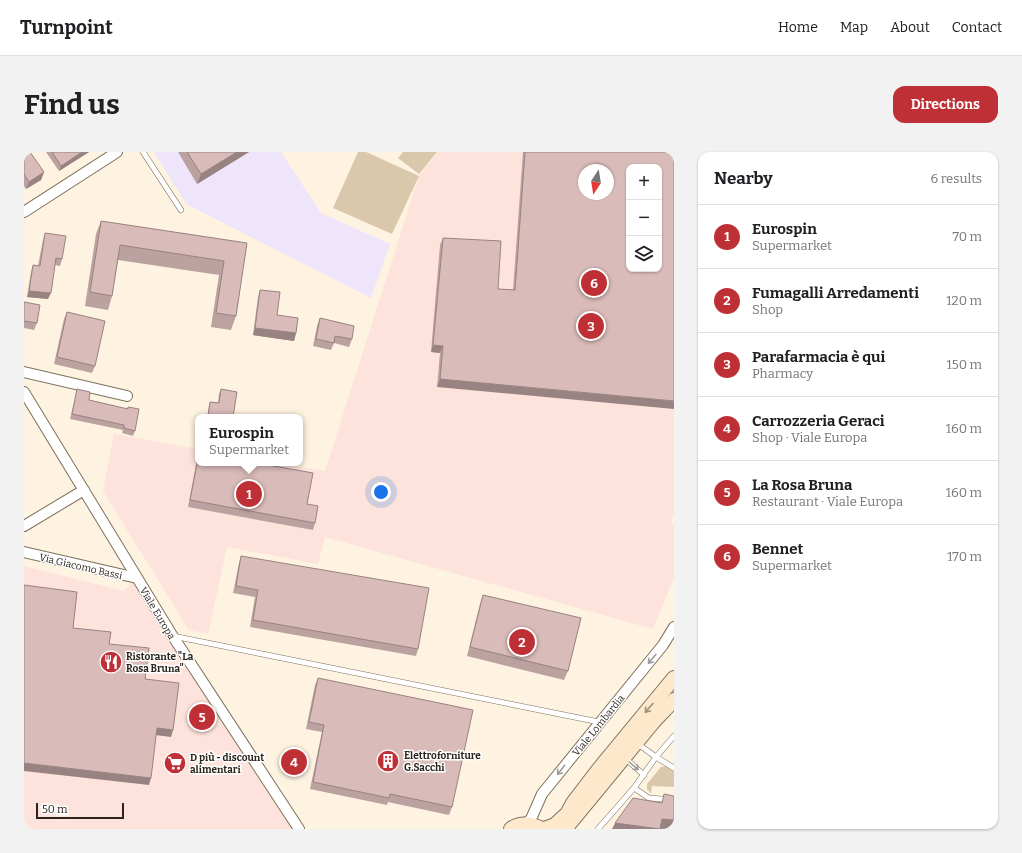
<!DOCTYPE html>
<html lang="en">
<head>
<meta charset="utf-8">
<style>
	:root { --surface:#fff; --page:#f2f2f2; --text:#202124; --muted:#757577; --line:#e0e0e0; --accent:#bf3036 }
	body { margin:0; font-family:Bitter,serif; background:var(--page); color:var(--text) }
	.controls { position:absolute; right:12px; top:12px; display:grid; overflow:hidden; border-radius:8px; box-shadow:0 1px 3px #0004 }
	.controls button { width:36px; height:36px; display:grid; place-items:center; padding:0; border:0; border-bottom:1px solid var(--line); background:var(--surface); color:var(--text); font:20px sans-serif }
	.compass { position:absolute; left:554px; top:12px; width:36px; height:36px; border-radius:50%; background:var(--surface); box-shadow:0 1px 3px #0004; rotate:192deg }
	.scale { position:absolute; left:12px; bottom:10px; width:88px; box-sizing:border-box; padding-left:4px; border:2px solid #2a241c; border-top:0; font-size:11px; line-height:14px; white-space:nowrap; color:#2a241c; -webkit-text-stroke:3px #fff; paint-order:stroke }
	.you { position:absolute; left:357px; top:340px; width:14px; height:14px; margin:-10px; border:3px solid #fff; border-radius:50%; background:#1a73e8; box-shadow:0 0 0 6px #1a73e833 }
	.badge { display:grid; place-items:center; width:26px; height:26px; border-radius:50%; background:var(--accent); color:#fff; font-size:13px; font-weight:700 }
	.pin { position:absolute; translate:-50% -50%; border:2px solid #fff; box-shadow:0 1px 4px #0006 }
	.popup { position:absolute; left:171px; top:262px; width:108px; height:52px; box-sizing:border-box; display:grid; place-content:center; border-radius:8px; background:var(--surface); filter:drop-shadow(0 1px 3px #0005); font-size:13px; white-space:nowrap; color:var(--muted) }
	.popup b { font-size:15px; color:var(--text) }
	.popup::after { content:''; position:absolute; left:50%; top:100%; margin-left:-8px; border:8px solid transparent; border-top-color:var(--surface) }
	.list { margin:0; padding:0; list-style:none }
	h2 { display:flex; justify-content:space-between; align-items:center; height:52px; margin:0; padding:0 16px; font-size:17px }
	h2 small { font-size:13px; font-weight:400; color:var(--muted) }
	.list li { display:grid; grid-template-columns:26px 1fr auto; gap:12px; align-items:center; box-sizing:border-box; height:64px; padding:0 16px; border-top:1px solid var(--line) }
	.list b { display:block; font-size:15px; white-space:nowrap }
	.list p { margin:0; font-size:13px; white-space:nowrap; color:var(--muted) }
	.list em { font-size:13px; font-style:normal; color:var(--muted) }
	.icon { flex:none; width:22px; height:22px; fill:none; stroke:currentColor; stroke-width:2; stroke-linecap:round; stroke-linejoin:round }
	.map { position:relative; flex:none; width:650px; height:677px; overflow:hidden; border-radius:12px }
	header { display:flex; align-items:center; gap:24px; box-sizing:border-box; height:56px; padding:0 20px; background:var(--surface); border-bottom:1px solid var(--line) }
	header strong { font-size:19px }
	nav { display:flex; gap:22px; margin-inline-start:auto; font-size:14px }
	.intro { display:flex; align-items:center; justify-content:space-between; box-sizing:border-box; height:96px; padding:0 24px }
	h1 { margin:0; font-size:28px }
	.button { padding:10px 18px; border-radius:12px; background:var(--accent); color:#fff; font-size:14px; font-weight:700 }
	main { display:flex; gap:24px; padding:0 24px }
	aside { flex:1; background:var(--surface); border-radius:12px; box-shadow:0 1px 3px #0004 }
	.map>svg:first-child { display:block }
	.commercial { fill:#fde3db; fill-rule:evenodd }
	.education { fill:#eee5fa }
	.green { fill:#dac8ac }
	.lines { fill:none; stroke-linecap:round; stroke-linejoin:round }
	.service-casing { stroke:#7e715d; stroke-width:6 }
	.minor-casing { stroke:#7e715d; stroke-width:12 }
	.secondary-casing { stroke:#7e715d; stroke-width:16 }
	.service { stroke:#fff; stroke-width:5 }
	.minor { stroke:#fff; stroke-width:10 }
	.secondary { stroke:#fde8cc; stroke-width:14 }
	.wall { fill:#bba19f }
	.shaded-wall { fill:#988382 }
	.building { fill:#d9bbb9; stroke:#988382; fill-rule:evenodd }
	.oneway { stroke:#9f9c99 }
	.oneway2 { stroke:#9e907d }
	.labels { text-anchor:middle; stroke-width:3; stroke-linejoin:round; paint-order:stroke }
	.street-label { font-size:10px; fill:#2a241c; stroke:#fff }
	.poi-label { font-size:10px; font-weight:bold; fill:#2a241c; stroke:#fff; text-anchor:start }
</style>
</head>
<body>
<header>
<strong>Turnpoint</strong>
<nav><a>Home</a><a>Map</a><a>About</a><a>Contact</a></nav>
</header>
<div class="intro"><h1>Find us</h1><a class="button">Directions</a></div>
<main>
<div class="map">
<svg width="650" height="677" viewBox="0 0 650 677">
	<rect width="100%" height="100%" fill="#fef2e0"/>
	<g class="commercial">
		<path d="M 414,0 L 650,0 L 650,360 L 647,372 L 650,373 L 650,422 L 649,428 L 629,477 L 301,385 L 294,412 L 203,395 L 184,482 L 165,478 L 79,339 L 90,282 L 174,297 L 174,311 L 253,311 L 301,319 L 395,24 ZM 605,15 L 635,15 L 635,117 L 605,117 ZM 560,18 L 584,18 L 584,42 L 560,42 Z"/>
		<polygon points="0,414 99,439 112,428 273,677 0,677"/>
	</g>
	<polygon class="education" points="130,0 257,0 297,61 366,92 347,146 162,52"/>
	<g class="green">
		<polygon points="334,0 342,0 395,24 368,82 309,56"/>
		<polygon points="379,0 413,0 395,22 374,6"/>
		<polygon points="642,614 650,620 650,635 628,634 627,642 623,637 623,632 637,615"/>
	</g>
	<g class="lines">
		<g class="service-casing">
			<g id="service">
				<polyline points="119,0 157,58"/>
				<polyline points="149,484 575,570"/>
				<polyline points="650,584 632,605 650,616"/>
				<polyline points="601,606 620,623"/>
				<polyline points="610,636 625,646 650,648"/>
				<polyline points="574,677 610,636 632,605 614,592"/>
			</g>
		</g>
		<g class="minor-casing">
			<g id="minor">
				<polyline points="0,60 93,0"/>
				<polyline points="0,220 103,244"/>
				<polyline points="0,240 148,483 275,677"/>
				<polyline points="0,374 60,338"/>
				<polyline points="0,400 113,426"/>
				<polyline points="501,672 507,667 518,642 639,493 650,475"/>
			</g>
		</g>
		<g class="secondary-casing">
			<g id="secondary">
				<path d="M 487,677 C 496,670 508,672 518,677"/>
				<polyline points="520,677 531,673 543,662 549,651 575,617 650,526"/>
				<polyline points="541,677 630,569 650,548"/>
			</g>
		</g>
		<use href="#service" class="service"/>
		<use href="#minor" class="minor"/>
		<use href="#secondary" class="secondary"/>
	</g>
	<g class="wall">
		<polygon points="0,0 20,20 17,28 2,37 0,34"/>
		<polygon points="22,0 65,0 35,19"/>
		<polygon points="154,0 225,0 173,32"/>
		<polygon points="499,0 650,0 413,235 416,201 407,200 416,93 419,86 474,137 489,138"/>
		<polygon points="77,69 223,91 212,164 207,178 187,175 195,123 94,108 88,144 84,158 61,154 72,82"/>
		<polygon points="21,81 38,107 36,114 31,113 24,147 3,145 7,120 9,113 14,114 19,88"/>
		<polygon points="236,138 253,163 272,181 270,189 229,183 234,145"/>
		<polygon points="0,150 13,171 10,178 0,176"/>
		<polygon points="43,160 71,214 68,221 30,212 40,167"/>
		<polygon points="296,166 328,187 325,195 310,191 307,198 289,194 293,174"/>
		<polygon points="53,237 65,248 103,257 104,255 111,279 109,284 98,281 99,278 46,267 52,242"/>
		<polygon points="197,237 209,265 183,265 185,254 186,250 194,251 195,242"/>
		<polygon points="174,304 174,311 283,352 291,371 289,378 164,355 173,307"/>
		<polygon points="217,404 394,497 392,504 226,475 231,445 209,441 215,411"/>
		<polygon points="459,443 544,519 540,528 443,504 456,452"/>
		<polygon points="294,526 428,655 425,663 364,650 363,653 286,637 298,580 282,577 291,533"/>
	</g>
	<g class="shaded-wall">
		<polygon points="58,0 65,0 35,19 37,14"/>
		<polygon points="213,0 225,0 173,32 177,22"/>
		<polygon points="20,20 17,28 2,37 5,30"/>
		<polygon points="5,139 27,141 24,147 3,145"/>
		<polygon points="231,176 272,181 270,189 229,183"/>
		<polygon points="409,193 419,194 416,201 407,200"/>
		<polygon points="416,227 650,249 650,257 413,235"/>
		<polygon points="133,576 149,578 147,585 131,583"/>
		<polygon points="0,611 127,626 125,633 0,619"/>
		<polygon points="638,667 650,668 650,677 588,677 591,671"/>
	</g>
	<g class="building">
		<polygon points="0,0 6,0 20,20 5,30 0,22"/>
		<polygon points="28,0 58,0 37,14"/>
		<polygon points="163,0 213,0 177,22"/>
		<path d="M 501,0 L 650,0 L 650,249 L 416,227 L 419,194 L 409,193 L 419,86 L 477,89 L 474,137 L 491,138 ZM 605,15 L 635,15 L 635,117 L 605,117 ZM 560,18 L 584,18 L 584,42 L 560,42 Z"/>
		<polygon points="77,69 223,91 212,164 192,161 200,109 96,93 88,144 66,140"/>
		<polygon points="21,81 42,84 38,107 32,106 27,141 5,139 9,113 16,114"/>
		<polygon points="236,138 256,140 253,163 274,166 272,181 231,176"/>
		<polygon points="0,150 16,153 13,171 0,169"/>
		<polygon points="43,160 81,169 71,214 33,205"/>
		<polygon points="296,166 330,174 328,187 311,184 310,191 292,187"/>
		<polygon points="53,237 66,240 65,248 104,257 104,255 115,257 111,279 100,276 100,273 48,262"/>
		<polygon points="197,237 213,240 209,265 190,265 184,264 186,250 195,251"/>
		<polygon points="174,307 174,311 233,311 289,321 283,352 294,354 291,371 166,348"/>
		<polygon points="217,404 405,436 394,497 229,468 234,438 212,434"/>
		<polygon points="0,433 53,440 49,476 87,480 85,492 125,496 121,527 155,531 149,578 133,576 127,626 0,611"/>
		<polygon points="459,443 557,466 544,519 446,495"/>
		<polygon points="294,526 449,558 428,655 366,642 365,646 289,630 300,573 285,570"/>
		<polygon points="640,642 650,644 650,668 638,667 636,677 591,671 609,646 638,651"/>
	</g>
	<defs><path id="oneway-shaft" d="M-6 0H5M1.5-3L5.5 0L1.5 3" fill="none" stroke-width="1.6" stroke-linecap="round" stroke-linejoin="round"/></defs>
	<g class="oneway">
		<use href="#oneway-shaft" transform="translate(628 507) rotate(130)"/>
		<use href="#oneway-shaft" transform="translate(610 614) rotate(41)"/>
		<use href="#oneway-shaft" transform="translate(537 618) rotate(128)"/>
	</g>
	<use class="oneway2" href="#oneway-shaft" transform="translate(625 556) rotate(130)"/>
	<defs>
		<g id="restaurant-disc" transform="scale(1.15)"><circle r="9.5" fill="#bf3036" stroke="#fff"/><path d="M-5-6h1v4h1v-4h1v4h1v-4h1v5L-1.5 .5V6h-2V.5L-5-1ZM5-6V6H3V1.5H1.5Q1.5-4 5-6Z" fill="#fff"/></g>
		<g id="building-disc" transform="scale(1.15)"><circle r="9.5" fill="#bf3036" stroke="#fff"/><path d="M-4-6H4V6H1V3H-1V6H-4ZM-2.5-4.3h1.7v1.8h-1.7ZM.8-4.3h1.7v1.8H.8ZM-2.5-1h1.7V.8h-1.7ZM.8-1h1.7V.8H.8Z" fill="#fff"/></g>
		<g id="supermarket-disc" transform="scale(1.15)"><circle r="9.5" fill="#bf3036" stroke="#fff"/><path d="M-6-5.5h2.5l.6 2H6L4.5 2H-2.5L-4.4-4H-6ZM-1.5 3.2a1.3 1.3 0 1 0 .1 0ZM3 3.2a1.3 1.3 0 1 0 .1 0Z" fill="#fff"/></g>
	</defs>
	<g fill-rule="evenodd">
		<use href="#restaurant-disc" x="87" y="510"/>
		<use href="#building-disc" x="364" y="609"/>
		<use href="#supermarket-disc" x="151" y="611"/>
	</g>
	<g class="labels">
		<g class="street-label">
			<text transform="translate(57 414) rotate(13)" y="4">Via Giacomo Bassi</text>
			<text transform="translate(134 461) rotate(59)" y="4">Viale Europa</text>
			<text transform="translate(574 573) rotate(-51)" y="4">Viale Lombardia</text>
		</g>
		<g class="poi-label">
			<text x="102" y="508">Ristorante "La<tspan x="102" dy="12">Rosa Bruna"</tspan></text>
			<text x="380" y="607">Elettroforniture<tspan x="380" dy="12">G.Sacchi</tspan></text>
			<text x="166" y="609">D più - discount<tspan x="166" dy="12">alimentari</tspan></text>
		</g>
	</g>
</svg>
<div class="controls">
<button>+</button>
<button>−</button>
<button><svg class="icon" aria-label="layers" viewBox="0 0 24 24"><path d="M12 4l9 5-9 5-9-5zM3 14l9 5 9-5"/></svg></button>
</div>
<svg class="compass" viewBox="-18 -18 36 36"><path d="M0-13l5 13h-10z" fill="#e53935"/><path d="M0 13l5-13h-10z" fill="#757577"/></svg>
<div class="scale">50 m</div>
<div class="you"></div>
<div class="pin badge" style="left:225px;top:342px">1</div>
<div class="popup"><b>Eurospin</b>Supermarket</div>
<div class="pin badge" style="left:498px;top:490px">2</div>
<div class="pin badge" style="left:567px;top:174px">3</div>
<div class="pin badge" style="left:270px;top:610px">4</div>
<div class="pin badge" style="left:178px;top:565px">5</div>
<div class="pin badge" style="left:570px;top:131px">6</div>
</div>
<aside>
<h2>Nearby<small>6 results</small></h2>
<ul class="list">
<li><span class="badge">1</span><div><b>Eurospin</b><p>Supermarket</p></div><em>70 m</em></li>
<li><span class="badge">2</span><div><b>Fumagalli Arredamenti</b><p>Shop</p></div><em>120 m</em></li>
<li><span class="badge">3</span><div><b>Parafarmacia è qui</b><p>Pharmacy</p></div><em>150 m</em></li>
<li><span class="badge">4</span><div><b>Carrozzeria Geraci</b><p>Shop · Viale Europa</p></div><em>160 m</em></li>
<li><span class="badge">5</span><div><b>La Rosa Bruna</b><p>Restaurant · Viale Europa</p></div><em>160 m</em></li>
<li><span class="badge">6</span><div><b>Bennet</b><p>Supermarket</p></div><em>170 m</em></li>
</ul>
</aside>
</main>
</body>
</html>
